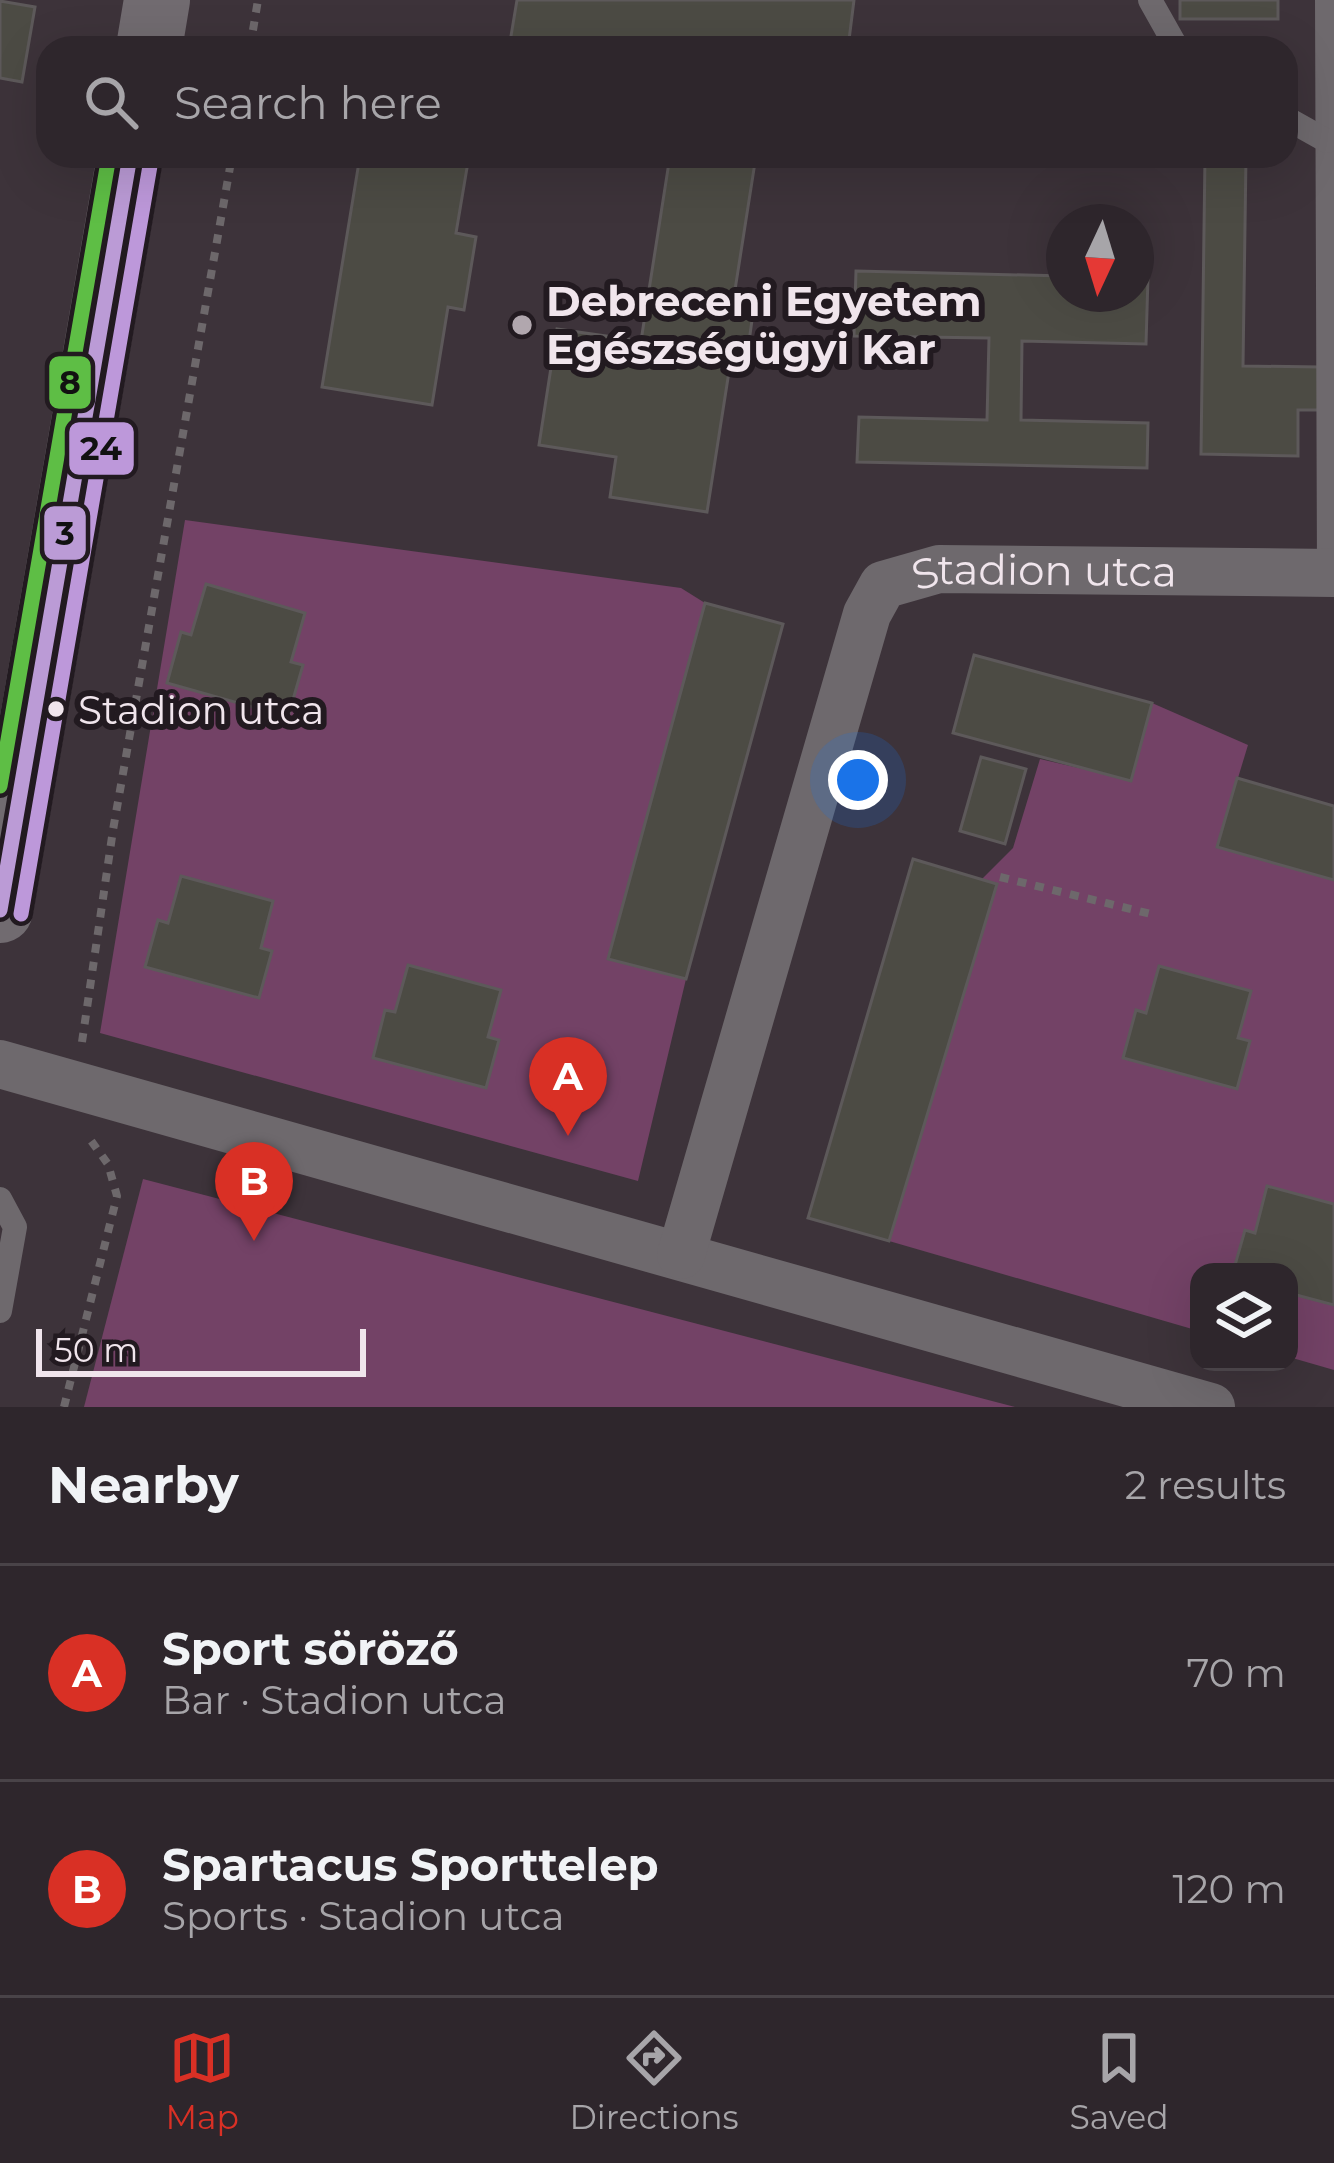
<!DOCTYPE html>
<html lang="en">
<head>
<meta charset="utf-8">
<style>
	:root { --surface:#2e262c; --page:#362e34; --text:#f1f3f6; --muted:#a7a5a9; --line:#494348; --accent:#d93025 }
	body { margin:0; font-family:Montserrat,sans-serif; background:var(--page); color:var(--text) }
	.controls { position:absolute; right:36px; bottom:36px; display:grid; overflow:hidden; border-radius:24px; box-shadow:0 12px 48px #0002 }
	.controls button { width:108px; height:108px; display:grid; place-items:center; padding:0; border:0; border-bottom:3px solid var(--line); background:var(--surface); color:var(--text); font:60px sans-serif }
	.compass { position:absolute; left:1046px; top:204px; width:108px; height:108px; border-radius:50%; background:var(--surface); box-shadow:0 12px 48px #0002; rotate:184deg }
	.scale { position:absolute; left:36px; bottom:30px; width:330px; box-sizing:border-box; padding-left:12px; border:6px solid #f0e5ec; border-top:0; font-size:33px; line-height:42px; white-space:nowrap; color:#f0e5ec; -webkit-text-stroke:9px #221a20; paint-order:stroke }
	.you { position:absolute; left:858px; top:780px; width:42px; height:42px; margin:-30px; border:9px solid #fff; border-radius:50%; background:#1a73e8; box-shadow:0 0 0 18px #1a73e833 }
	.badge { display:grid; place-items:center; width:78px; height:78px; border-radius:50%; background:var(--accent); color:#fff; font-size:39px; font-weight:700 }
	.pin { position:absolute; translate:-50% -99px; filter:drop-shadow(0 3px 6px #0008) }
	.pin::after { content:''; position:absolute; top:63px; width:42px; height:36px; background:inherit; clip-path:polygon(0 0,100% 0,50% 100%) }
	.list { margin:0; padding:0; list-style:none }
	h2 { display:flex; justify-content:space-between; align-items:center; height:156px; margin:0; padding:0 48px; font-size:51px }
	h2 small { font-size:39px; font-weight:400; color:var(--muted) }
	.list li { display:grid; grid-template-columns:78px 1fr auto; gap:36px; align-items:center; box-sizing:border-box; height:216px; padding:0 48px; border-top:3px solid var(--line) }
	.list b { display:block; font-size:45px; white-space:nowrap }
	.list p { margin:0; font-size:39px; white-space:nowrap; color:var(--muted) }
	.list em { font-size:39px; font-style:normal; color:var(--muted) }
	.icon { flex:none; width:66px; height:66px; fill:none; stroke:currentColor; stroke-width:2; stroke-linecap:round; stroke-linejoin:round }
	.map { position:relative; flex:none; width:1334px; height:1407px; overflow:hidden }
	.search { position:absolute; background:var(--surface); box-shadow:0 12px 48px #0002; left:36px; right:36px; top:36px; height:132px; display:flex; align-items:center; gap:30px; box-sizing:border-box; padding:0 42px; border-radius:36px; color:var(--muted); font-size:45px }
	.sheet { height:588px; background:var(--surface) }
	nav { display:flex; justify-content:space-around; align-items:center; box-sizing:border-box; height:168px; border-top:3px solid var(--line); background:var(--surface); font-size:33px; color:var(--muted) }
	nav a { display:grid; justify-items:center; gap:6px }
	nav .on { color:var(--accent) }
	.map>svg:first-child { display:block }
	.green { fill:#734266 }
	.building { fill:#4c4b44; stroke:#5d595a; stroke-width:3 }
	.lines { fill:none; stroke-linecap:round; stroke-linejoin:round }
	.path { stroke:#6d686b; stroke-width:8; stroke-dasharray:9 9; stroke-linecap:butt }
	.service { stroke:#6e696d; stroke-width:24 }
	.minor { stroke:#6e696d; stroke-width:48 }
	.secondary { stroke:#716b70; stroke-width:66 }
	.bus-1-casing { stroke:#221a20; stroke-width:24 }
	.bus-2-casing { stroke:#221a20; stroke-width:24 }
	.bus-3-casing { stroke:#221a20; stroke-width:24 }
	.bus-1 { stroke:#bb9bd6; stroke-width:15 }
	.bus-2 { stroke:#bd98da; stroke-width:15 }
	.bus-3 { stroke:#5ebe45; stroke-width:15 }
	.poi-dot { fill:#b1a7ae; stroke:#221a20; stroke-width:4.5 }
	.bus-dot { fill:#f0e5ec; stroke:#221a20; stroke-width:4.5 }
	.labels { text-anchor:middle; stroke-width:12; stroke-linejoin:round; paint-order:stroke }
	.bus-label { font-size:39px; fill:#f0e5ec; stroke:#221a20; text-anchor:start }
	.poi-label { font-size:42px; font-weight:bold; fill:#f0e5ec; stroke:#221a20; text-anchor:start }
	.street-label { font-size:42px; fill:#f0e5ec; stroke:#221a20 }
	.line-badge { stroke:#221a20; stroke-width:4.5 }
	.pale-badge-label { font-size:33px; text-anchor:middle; font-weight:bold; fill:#111 }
</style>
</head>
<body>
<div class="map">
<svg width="1334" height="1407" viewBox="0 0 1334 1407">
	<rect width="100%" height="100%" fill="#3d333a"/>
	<g class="green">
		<polygon points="185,520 681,588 705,603 608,958 686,979 638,1181 100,1033"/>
		<polygon points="1152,703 1248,745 1217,847 1334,880 1334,1370 1289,1357 1289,1272 1199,1272 1199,1331 889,1241 997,885 981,880 1013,848 1040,759 1131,780"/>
		<polygon points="143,1179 1015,1407 84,1407"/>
	</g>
	<g class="building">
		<polygon points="517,0 854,0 848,48 509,48"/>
		<rect x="1180" y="0" width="98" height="19"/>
		<polygon points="0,1 35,7 22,82 0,78"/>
		<polygon points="360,156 469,156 456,233 476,237 464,310 448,307 432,405 322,387"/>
		<polygon points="670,156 756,156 732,309 753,313 748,349 733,346 707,512 610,497 616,457 539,445 557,329 641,341"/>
		<polygon points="1205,156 1246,156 1243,366 1320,367 1319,410 1298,410 1298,456 1201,454"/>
		<polygon points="856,271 1064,276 1064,294 1136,294 1136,277 1148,277 1146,344 1022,341 1021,420 1148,423 1147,468 857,462 859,417 987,420 989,338 854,336"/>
		<polygon points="206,584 305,613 291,662 303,665 288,717 167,683 181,632 191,635"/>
		<polygon points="705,603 783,624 686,979 608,959"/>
		<polygon points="974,655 1152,703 1131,781 953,733"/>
		<polygon points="981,757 1026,769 1005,844 960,831"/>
		<polygon points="1237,778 1334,806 1334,880 1217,847"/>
		<polygon points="913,859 997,884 889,1241 808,1218"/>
		<polygon points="181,876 273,901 261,948 272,951 259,998 145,967 158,920 168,923"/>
		<polygon points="408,965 501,990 488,1037 499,1040 486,1088 373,1058 385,1010 395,1012"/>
		<polygon points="1159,966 1251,991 1238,1038 1250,1041 1237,1089 1123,1058 1136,1010 1146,1013"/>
		<polygon points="1267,1186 1334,1204 1334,1305 1289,1293 1289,1272 1233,1272 1245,1230 1255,1233"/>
	</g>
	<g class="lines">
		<g class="path">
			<polyline points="250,48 258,0"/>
			<polyline points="1000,877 1155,915"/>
			<polyline points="82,1042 113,830 232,156"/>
			<polyline points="64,1407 117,1196 108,1164 89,1138"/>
		</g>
		<g class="service">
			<polyline points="1150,0 1177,48"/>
			<polyline points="1327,0 1329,573"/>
			<polyline points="1286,118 1327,141"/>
			<polyline points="0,1199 15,1227 0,1311"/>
		</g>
		<g class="minor">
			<polyline points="0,1064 1211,1407"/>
			<path id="s1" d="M 681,1255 L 867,614 L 883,585 L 939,569 L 1334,573"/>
		</g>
		<g class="secondary">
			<polyline points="149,48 157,0"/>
			<polyline points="0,910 130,156"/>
		</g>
		<g class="bus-1-casing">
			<polyline id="bus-1" points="0,910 130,156"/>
		</g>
		<g class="bus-2-casing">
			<polyline id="bus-2" points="21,914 151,160"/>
		</g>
		<g class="bus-3-casing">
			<polyline id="bus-3" points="0,786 109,156"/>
		</g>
		<use href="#bus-1" class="bus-1"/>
		<use href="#bus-2" class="bus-2"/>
		<use href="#bus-3" class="bus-3"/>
	</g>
	<circle class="poi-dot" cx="522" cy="325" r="12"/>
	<circle class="bus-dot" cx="56" cy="709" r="10"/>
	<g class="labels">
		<g class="bus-label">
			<text x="78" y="724">Stadion utca</text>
		</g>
		<g class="poi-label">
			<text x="546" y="316">Debreceni Egyetem<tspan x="546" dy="48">Egészségügyi Kar</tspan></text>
		</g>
		<g class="street-label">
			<text dy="15" stroke="none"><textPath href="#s1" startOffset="864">Stadion utca</textPath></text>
		</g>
	</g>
	<g class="line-badge">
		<rect x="47" y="354" width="46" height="57" rx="12" fill="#5ebe45"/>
		<rect x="67" y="420" width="69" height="57" rx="12" fill="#bd98da"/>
		<rect x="42" y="504" width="46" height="58" rx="12" fill="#bb9bd6"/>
	</g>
	<g class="pale-badge-label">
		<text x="70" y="394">8</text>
		<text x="101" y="460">24</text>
		<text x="65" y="545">3</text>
	</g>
</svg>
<div class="controls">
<button><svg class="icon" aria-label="layers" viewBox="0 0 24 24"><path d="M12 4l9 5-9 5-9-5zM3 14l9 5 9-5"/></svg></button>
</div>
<svg class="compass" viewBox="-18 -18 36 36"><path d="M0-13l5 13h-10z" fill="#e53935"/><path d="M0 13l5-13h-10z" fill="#a7a5a9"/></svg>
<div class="scale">50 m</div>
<div class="you"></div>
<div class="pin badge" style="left:568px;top:1136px">A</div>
<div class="pin badge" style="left:254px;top:1241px">B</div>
<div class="search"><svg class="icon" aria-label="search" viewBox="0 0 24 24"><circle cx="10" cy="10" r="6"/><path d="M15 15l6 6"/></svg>Search here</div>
</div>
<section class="sheet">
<h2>Nearby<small>2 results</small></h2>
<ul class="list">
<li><span class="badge">A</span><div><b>Sport söröző</b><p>Bar · Stadion utca</p></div><em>70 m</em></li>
<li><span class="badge">B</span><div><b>Spartacus Sporttelep</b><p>Sports · Stadion utca</p></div><em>120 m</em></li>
</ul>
</section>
<nav>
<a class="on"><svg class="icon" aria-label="map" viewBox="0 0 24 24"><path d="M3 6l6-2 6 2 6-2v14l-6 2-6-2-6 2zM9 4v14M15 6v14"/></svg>Map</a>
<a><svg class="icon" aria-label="directions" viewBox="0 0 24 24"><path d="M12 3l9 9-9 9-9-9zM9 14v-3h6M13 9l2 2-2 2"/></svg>Directions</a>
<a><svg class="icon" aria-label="saved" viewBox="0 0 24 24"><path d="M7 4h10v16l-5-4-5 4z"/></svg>Saved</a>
</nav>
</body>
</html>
